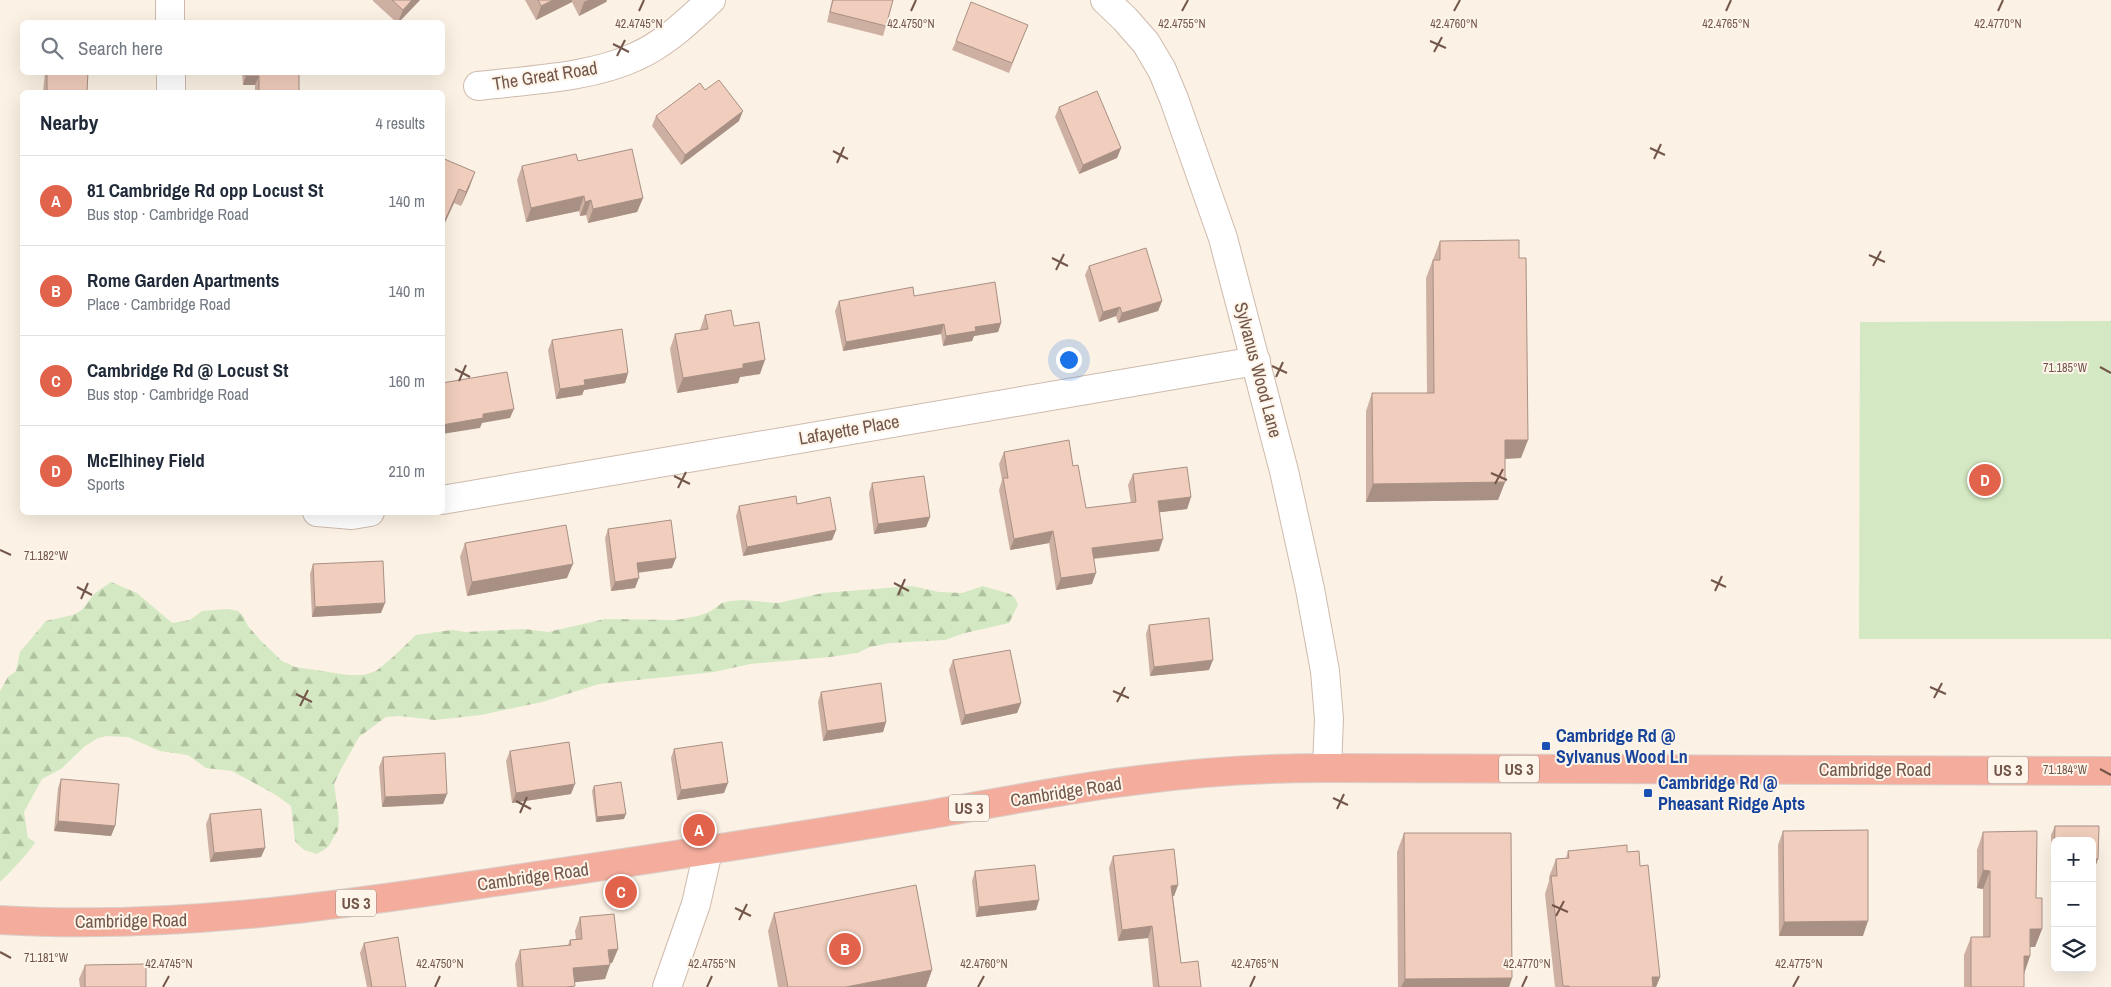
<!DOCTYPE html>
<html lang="en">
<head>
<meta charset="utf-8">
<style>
	:root { --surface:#fff; --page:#f6f6f7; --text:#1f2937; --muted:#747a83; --line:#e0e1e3; --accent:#e2634c }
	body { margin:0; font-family:"Archivo Narrow",sans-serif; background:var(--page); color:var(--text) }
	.controls { position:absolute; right:15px; bottom:15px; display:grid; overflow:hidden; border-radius:8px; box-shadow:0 5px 20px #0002 }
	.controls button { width:45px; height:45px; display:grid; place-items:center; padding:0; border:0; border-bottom:1px solid var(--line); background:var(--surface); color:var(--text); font:25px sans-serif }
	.you { position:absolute; left:1068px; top:359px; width:18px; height:18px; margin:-12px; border:4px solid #fff; border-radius:50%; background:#1a73e8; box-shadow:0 0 0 8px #1a73e833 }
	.badge { display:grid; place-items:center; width:32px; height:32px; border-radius:50%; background:var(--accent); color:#fff; font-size:16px; font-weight:700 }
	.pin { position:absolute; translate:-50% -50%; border:2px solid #fff; box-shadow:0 1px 5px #0006 }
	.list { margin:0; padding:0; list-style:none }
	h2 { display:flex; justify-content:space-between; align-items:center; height:65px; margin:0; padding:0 20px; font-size:21px }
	h2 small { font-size:16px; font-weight:400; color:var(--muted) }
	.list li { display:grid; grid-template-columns:32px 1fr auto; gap:15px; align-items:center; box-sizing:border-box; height:90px; padding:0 20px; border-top:1px solid var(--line) }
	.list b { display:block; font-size:19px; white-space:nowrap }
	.list p { margin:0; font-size:16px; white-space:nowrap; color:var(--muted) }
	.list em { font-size:16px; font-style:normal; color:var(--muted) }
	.icon { flex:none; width:28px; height:28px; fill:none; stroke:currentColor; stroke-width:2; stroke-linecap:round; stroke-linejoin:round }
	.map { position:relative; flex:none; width:2111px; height:987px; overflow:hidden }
	.search { position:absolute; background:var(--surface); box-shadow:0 5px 20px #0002; left:20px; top:20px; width:425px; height:55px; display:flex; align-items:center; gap:12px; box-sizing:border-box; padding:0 18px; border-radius:8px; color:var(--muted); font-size:19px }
	.panel { position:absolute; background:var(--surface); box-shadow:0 5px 20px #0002; left:20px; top:90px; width:425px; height:425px; border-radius:8px }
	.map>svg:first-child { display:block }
	.forest { fill:url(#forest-firs) }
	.pitch { fill:#d4e9c3 }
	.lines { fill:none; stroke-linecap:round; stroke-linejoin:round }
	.street-casing { stroke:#cfbaad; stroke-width:30 }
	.highway-casing { stroke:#d8d0cc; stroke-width:30 }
	.street { stroke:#fff; stroke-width:28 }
	.highway { stroke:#f4ad9c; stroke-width:28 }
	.wall { fill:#ceb0a2 }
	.shaded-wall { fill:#a89084 }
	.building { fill:#f0cdbc; stroke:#a89084 }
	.ticks { fill:none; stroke:#73564a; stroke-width:2 }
	.transit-dot { fill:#1a4fb4; stroke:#fef5ea; stroke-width:2 }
	.labels { text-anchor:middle; stroke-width:4; stroke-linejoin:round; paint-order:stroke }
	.shield { fill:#fef5ea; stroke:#9d867a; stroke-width:1 }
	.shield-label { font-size:16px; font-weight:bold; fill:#73564a }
	.street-label { font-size:18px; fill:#73564a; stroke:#fef5ea }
	.transit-label { font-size:18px; font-weight:bold; fill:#164399; stroke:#fef5ea; text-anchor:start }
	.ticks-label { font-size:12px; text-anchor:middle; fill:#73564a; stroke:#fef5ea; stroke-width:4; stroke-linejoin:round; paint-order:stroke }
</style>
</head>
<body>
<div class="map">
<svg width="2111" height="987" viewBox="0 0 2111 987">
	<defs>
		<pattern id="forest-firs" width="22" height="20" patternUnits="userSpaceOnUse" patternTransform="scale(1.25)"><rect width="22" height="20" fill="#d4e9c3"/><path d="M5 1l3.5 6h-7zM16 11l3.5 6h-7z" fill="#b0c0a0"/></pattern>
	</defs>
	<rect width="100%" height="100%" fill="#fbf1e4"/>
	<path class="forest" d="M 111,582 L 137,593 L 172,623 L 190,620 L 202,611 L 228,609 L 238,611 L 243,616 L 248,626 L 261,641 L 282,661 L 295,667 L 348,675 L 364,675 L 376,671 L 393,657 L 416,635 L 452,630 L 465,632 L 524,629 L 548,632 L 605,619 L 676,620 L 698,616 L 711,611 L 722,603 L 730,601 L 743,600 L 778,603 L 823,593 L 912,586 L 939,592 L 962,593 L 983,586 L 1010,594 L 1015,598 L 1018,605 L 1009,623 L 965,633 L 945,640 L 890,643 L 870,647 L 857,653 L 830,657 L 750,664 L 714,672 L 599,684 L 542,702 L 481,715 L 435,720 L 400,716 L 386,717 L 359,737 L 340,771 L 334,784 L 339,818 L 338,830 L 328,847 L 317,854 L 304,850 L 295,841 L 291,806 L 276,795 L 232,771 L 206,768 L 188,755 L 160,751 L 128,737 L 107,736 L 98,738 L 85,746 L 61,769 L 42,779 L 24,812 L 28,838 L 35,842 C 32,849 7,876 0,882 L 0,691 L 8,677 L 16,671 L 20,652 L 46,621 L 73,615 L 82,610 L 94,594 Z"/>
	<polygon class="pitch" points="2111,321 2111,639 1859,639 1860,322"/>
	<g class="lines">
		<g class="street-casing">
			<g id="street">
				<polyline points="1105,0 1125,19 1146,43 1162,70 1174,99 1223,238 1284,471 1310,589 1325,671 1329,719 1327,768"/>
				<polyline points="170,22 170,0"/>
				<polyline points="171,72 171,92"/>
				<path d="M 478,86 C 527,80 590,78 635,57 C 665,44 688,21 711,0"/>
				<polyline points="442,500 1256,361"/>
				<polyline points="317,512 352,515 370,512"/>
				<polyline points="667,987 696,904 708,851"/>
			</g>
		</g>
		<g class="highway-casing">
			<path id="highway" d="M 0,920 C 167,930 330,907 495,882 C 641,861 787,838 933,814 C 1002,802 1070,788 1139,780 C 1201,772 1264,768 1327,768 L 2111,771"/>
		</g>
		<use href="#street" class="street"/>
		<use href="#highway" class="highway"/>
	</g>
	<g class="wall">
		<polygon points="373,0 420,0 399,22 396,22 373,1"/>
		<polygon points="525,0 607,0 606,2 579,16 572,2 536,20"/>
		<polygon points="832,0 893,0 886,26 883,36 827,22"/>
		<polygon points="1028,25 1009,73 952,50 956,41"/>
		<polygon points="45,72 88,72 87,92 43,92"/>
		<polygon points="242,72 286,72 286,74 299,92 255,92 255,85 243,85"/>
		<polygon points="705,90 739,121 681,165 652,126 656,116"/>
		<polygon points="1059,107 1121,148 1117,158 1079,174 1055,117"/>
		<polygon points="442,158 470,186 461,206 454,203 442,229"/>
		<polygon points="578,161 643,198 637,212 588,223 586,215 580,216 579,211 526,222 517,180 522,166"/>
		<polygon points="1440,241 1521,458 1505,459 1505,482 1498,500 1366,502 1366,411 1372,393 1427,393 1426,278"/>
		<polygon points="1089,266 1162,301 1158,311 1118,323 1116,316 1099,322 1085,275"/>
		<polygon points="914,296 1001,323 998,332 974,336 972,341 943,346 941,334 843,351 835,311 839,301"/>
		<polygon points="705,315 734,326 760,374 740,377 738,383 677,393 670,349 675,334 700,330"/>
		<polygon points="552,340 628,373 625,383 584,390 582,395 556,399 548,350"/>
		<polygon points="1004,452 1073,466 1086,508 1131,503 1128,485 1133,474 1191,497 1187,509 1159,512 1159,551 1094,559 1092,584 1056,590 1049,543 1010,550 999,490 1002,480 999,464"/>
		<polygon points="872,483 930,517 926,527 874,534 869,493"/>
		<polygon points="739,506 836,530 832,540 743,556 736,516"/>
		<polygon points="608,529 672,568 638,573 635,588 611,591 605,538"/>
		<polygon points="465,543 567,578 467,596 460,557"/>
		<polygon points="313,564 381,613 312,617 310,574"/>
		<polygon points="1149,625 1209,670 1150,676 1146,634"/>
		<polygon points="953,660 1021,703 1017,713 961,725 949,670"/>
		<polygon points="821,692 886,722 883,732 823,741 818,702"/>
		<polygon points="674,749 724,793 677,800 671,758"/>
		<polygon points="510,751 571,794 512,803 506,761"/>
		<polygon points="383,757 447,794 443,804 382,807 379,767"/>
		<polygon points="61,779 115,826 111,836 54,831 58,788"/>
		<polygon points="594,786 624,819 596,822 592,791"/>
		<polygon points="210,814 265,848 261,857 210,862 206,824"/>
		<polygon points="2055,826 2095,868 2055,841 2055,868 2051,868 2051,835"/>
		<polygon points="1783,831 1863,936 1779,936 1778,845"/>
		<polygon points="1983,832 2036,898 2042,929 2035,947 2030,947 2030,956 2024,973 2024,987 1964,987 1964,955 1971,937 1983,937 1983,889 1977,888 1977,850"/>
		<polygon points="1404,833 1512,978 1509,987 1398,987 1397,852"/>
		<polygon points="1568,851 1627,852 1640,866 1660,977 1656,987 1555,987 1545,894 1549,881 1549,877 1556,859 1566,858"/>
		<polygon points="1113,856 1178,885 1174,896 1173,896 1181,963 1201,987 1153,987 1148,938 1118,941 1109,868"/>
		<polygon points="975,871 1039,900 1036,910 976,917 972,881"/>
		<polygon points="774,913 932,970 926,987 778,987 768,931"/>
		<polygon points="580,917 618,949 612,963 610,963 605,979 574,982 574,987 517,987 515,964 520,950 568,945 570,940 576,939 575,931"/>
		<polygon points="364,943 406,987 367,987 360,953"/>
		<polygon points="85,965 146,987 80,987 79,979"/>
	</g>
	<g class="shaded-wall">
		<polygon points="412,0 420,0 399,22 398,22 403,10"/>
		<polygon points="553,0 572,0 572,2 536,20 541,6"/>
		<polygon points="588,0 607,0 606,2 579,16 584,2"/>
		<polygon points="246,76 259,76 255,85 243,85"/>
		<polygon points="743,111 739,121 681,165 685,155"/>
		<polygon points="1121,148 1117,158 1079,174 1083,165"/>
		<polygon points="475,172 470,186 461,206 466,192"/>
		<polygon points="459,189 454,203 442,229 442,227"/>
		<polygon points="584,196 579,211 526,222 531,208"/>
		<polygon points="643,198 637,212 588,223 593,209"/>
		<polygon points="591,200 586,215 580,216 585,202"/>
		<polygon points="1162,301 1158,311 1118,323 1122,313"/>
		<polygon points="1120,307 1116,316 1099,322 1103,312"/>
		<polygon points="1001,323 998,332 974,336 972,341 943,346 946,336 975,327"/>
		<polygon points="944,324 941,334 843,351 846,342"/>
		<polygon points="765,360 760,374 740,377 738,383 677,393 683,378 743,364"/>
		<polygon points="628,373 625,383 584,390 582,395 556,399 560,389 584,380"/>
		<polygon points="514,409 510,418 482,423 480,428 442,434 442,425 483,414"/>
		<polygon points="1505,440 1528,440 1521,458 1498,459"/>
		<polygon points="1505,482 1498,500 1366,502 1373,484"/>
		<polygon points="1191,497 1187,509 1154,513 1158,501"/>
		<polygon points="930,517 926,527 874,534 878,524"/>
		<polygon points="836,530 832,540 743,556 747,547"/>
		<polygon points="1053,531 1049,543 1010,550 1014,539"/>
		<polygon points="1163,539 1159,551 1088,559 1092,548"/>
		<polygon points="676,558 672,568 633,573 637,563"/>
		<polygon points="573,564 567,578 467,596 472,582"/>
		<polygon points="1096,573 1092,584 1056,590 1061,578"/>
		<polygon points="639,578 635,588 611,591 615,582"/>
		<polygon points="385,603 381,613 312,617 315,607"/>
		<polygon points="1213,660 1209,670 1150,676 1154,667"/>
		<polygon points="1021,703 1017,713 961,725 965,715"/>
		<polygon points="886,722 883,732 823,741 827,731"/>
		<polygon points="728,783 724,793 677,800 681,790"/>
		<polygon points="575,784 571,794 512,803 516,793"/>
		<polygon points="447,794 443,804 382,807 385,797"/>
		<polygon points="626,814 624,819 596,822 597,817"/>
		<polygon points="58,821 115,826 111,836 54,831"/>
		<polygon points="265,848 261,857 210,862 214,853"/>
		<polygon points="2054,858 2055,868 2051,868"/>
		<polygon points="2092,859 2098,859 2095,868 2092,868"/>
		<polygon points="1983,870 1990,871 1983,889 1977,888"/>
		<polygon points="1178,885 1174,896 1167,897 1171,886"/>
		<polygon points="1039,900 1036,910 976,917 979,907"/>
		<polygon points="1868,921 1863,936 1779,936 1784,922"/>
		<polygon points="1152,926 1148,938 1118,941 1122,930"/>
		<polygon points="2030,929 2042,929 2035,947 2023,947"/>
		<polygon points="618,949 612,963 603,964 608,950"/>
		<polygon points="2024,956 2030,956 2024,974"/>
		<polygon points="610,965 605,979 568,983 573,968"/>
		<polygon points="932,970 926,987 846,987"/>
		<polygon points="1652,977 1660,977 1656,987 1649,987"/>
		<polygon points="1512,978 1509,987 1401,987 1405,979"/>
	</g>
	<g class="building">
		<polygon points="392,0 412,0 403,10"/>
		<polygon points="538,0 553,0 541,6"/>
		<polygon points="833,0 893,0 886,26 830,12"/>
		<polygon points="971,2 1028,25 1012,63 956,41"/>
		<polygon points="47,72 88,72 87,92 47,92"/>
		<polygon points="246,72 286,72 286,74 299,74 299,92 259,92 259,76 246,76"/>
		<polygon points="719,80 743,111 685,155 656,116 700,83 705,90"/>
		<polygon points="1097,91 1121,148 1083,165 1059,107"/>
		<polygon points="632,149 643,198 593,209 591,200 585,202 584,196 531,208 522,166 576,154 578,161"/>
		<polygon points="442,158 475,172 466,192 459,189 442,227"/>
		<polygon points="1519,240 1519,258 1526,258 1528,440 1505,440 1505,482 1373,484 1372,393 1434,393 1433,260 1440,260 1440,241"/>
		<polygon points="1146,248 1162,301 1122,313 1120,307 1103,312 1089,266"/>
		<polygon points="995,282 1001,323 975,327 976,331 946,336 944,324 846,342 839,301 913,287 914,296"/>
		<polygon points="731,310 734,326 759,322 765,360 743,364 743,368 683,378 675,334 708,329 705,315"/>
		<polygon points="622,329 628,373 584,380 585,385 560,389 552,340"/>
		<polygon points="507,372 514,409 483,414 483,418 442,425 442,383"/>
		<polygon points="1069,440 1073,466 1078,465 1086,508 1136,502 1133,474 1187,467 1191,497 1158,501 1163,539 1092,548 1096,573 1061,578 1053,531 1014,539 1003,478 1008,478 1004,452"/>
		<polygon points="924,476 930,517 878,524 872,483"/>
		<polygon points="796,496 797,504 830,497 836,530 747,547 739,506"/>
		<polygon points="671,520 676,558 637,563 639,578 615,582 608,529"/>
		<polygon points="566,525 573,564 472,582 465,543"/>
		<polygon points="383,561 385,603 315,607 313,564"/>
		<polygon points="1209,618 1213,660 1154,667 1149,625"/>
		<polygon points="1010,650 1021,703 965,715 953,660"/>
		<polygon points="881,683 886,722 827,731 821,692"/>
		<polygon points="569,742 575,784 516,793 510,751"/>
		<polygon points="722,742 728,783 681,790 674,749"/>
		<polygon points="445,753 447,794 385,797 383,757"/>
		<polygon points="61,779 119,784 115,826 58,821"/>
		<polygon points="621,782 626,814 597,817 594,786"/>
		<polygon points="261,809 265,848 214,853 210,814"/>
		<polygon points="2055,826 2099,826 2098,859 2092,859 2092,841 2055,841 2054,858"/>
		<polygon points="1868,830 1868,921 1784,922 1783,831"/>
		<polygon points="2037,831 2036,898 2042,898 2042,929 2030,929 2030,956 2024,956 2024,987 1971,987 1971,937 1990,937 1990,871 1983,870 1983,832"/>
		<polygon points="1404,833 1511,833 1512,978 1405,979"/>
		<polygon points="1627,845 1627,852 1639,851 1640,866 1648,865 1660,977 1652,977 1653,987 1569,987 1569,986 1563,986 1551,876 1557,876 1556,859 1569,858 1568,851"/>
		<polygon points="1174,849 1178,885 1171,886 1181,963 1198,961 1201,987 1159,987 1152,926 1122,930 1113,856"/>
		<polygon points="1035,865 1039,900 979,907 975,871"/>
		<polygon points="916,885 932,970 846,987 788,987 774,913"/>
		<polygon points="614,914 618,949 608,950 610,965 573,968 575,986 566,987 523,987 520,950 571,945 570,940 582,939 580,917"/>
		<polygon points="398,937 406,987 372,987 364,943"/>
		<polygon points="146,964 146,987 85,987 85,965"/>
	</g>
	<path class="ticks" d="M 639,11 L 644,0M 911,11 L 916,0M 1182,11 L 1188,0M 1454,11 L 1460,0M 1726,11 L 1731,0M 1998,11 L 2003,0M 1430,41 L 1446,48M 613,44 L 629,52M 1434,52 L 1442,37M 617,56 L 625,40M 1650,148 L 1665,155M 833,151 L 848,159M 1654,159 L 1661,144M 837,163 L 844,147M 1869,255 L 1885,262M 1052,258 L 1068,266M 1873,266 L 1881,251M 1056,270 L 1064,254M 1272,366 L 1287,373M 2100,367 L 2111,373M 455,369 L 470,377M 1276,377 L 1283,362M 459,381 L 466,365M 1491,473 L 1507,480M 674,476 L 690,484M 1495,484 L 1503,469M 678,488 L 686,472M 0,550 L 11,555M 1711,580 L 1726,587M 894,583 L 909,591M 77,587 L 92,595M 1715,591 L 1722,576M 898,595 L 905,579M 81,599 L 88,583M 1930,687 L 1946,694M 1113,691 L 1129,698M 296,694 L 312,702M 1934,698 L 1942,683M 1117,702 L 1125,687M 300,706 L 308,690M 2100,769 L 2111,775M 1333,798 L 1348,805M 516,801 L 531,809M 1337,809 L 1344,794M 520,813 L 527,797M 1552,905 L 1568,912M 735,908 L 751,916M 1556,916 L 1564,901M 739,920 L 747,904M 0,952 L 11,958M 163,987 L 169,976M 435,987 L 440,976M 707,987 L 712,976M 978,987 L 984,976M 1250,987 L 1255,976M 1522,987 L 1527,976M 1793,987 L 1799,976"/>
	<g class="transit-dot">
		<rect x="1541" y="741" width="10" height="10" rx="2.5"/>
		<rect x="1643" y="788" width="10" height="10" rx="2.5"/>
	</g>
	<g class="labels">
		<g class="shield">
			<rect x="1499" y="755.5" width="40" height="27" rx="4"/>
			<rect x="1988" y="756.5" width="40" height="27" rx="4"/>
			<rect x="949" y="794.5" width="40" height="27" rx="4"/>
			<rect x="336" y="889.5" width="40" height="27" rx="4"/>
		</g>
		<g class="shield-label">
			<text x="1519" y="775">US 3</text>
			<text x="2008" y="776">US 3</text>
			<text x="969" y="814">US 3</text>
			<text x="356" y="909">US 3</text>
		</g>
		<g class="street-label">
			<text transform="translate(545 76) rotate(-9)" y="6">The Great Road</text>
			<text transform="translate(1258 370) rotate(75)" y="6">Sylvanus Wood Lane</text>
			<text transform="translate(849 430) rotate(-10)" y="6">Lafayette Place</text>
			<text x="1875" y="776">Cambridge Road</text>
			<text transform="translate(1066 792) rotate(-9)" y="6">Cambridge Road</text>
			<text transform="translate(533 877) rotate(-8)" y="6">Cambridge Road</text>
			<text transform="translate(131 921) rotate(-1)" y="6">Cambridge Road</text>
		</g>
		<g class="transit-label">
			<text x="1556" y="742">Cambridge Rd @<tspan x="1556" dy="21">Sylvanus Wood Ln</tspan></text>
			<text x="1658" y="789">Cambridge Rd @<tspan x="1658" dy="21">Pheasant Ridge Apts</tspan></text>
		</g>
	</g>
	<g class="ticks-label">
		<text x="1726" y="28">42.4765°N</text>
		<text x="1998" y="28">42.4770°N</text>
		<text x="639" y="28">42.4745°N</text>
		<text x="911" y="28">42.4750°N</text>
		<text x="1182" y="28">42.4755°N</text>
		<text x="1454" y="28">42.4760°N</text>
		<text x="2065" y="372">71.185°W</text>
		<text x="46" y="560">71.182°W</text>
		<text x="2065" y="774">71.184°W</text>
		<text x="46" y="962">71.181°W</text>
		<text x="169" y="968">42.4745°N</text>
		<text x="440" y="968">42.4750°N</text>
		<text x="712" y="968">42.4755°N</text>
		<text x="984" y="968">42.4760°N</text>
		<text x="1255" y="968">42.4765°N</text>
		<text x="1527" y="968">42.4770°N</text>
		<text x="1799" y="968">42.4775°N</text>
	</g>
</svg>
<div class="controls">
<button>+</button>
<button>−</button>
<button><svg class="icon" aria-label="layers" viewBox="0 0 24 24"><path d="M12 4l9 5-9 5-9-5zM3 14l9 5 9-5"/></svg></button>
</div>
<div class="you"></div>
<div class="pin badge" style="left:699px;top:830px">A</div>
<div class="pin badge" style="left:845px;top:949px">B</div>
<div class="pin badge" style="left:621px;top:892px">C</div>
<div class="pin badge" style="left:1985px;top:480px">D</div>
<div class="search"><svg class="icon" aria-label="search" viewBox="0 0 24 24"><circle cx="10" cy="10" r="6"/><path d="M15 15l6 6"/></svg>Search here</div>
<section class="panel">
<h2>Nearby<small>4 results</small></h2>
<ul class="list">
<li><span class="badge">A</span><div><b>81 Cambridge Rd opp Locust St</b><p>Bus stop · Cambridge Road</p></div><em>140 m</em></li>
<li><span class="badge">B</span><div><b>Rome Garden Apartments</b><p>Place · Cambridge Road</p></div><em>140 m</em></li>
<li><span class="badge">C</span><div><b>Cambridge Rd @ Locust St</b><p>Bus stop · Cambridge Road</p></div><em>160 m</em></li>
<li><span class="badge">D</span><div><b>McElhiney Field</b><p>Sports</p></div><em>210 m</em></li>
</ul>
</section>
</div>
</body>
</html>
